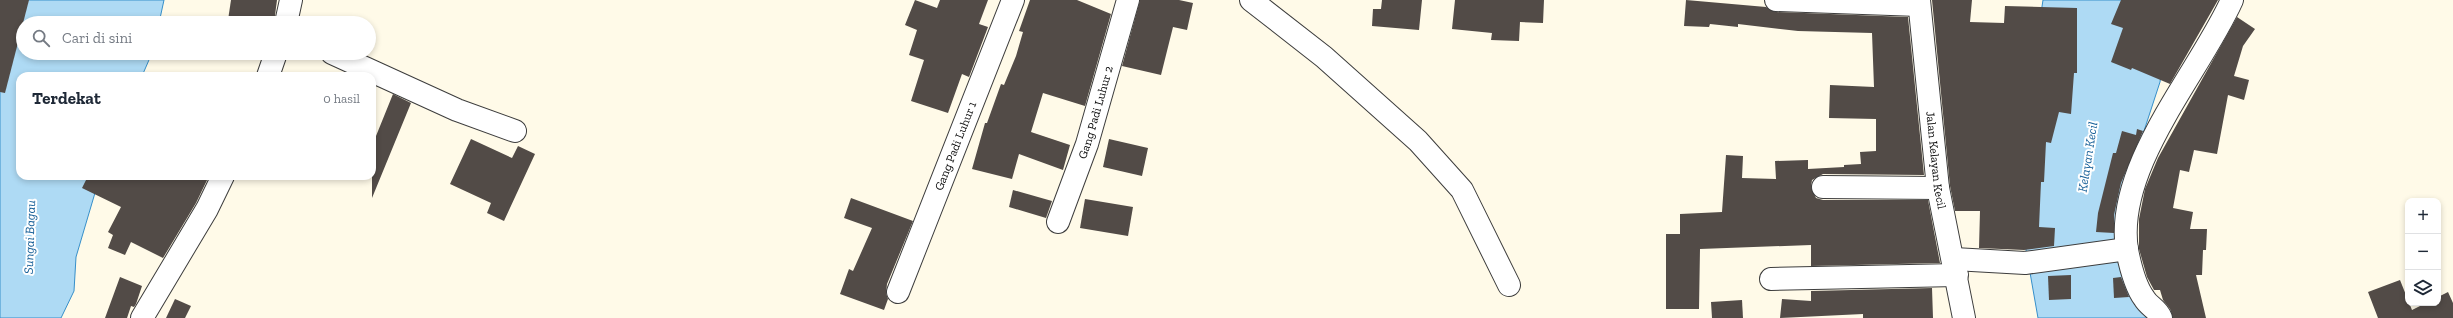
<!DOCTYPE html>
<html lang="id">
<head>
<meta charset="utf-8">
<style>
	:root { --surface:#fff; --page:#f2f2f3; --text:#1f2937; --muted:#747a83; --line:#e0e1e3 }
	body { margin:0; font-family:"Zilla Slab",serif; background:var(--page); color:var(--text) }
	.controls { position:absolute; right:12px; bottom:12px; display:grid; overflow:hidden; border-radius:8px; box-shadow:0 2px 6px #0003 }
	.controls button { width:36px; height:36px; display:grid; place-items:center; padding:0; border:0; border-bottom:1px solid var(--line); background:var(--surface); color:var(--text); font:20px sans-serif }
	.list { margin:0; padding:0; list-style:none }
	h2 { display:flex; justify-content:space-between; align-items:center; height:52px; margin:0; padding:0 16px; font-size:17px }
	h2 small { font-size:13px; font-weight:400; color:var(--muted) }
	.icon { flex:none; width:22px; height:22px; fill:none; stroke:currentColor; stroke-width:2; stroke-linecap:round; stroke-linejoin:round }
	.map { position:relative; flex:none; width:2453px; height:318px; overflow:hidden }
	.search { position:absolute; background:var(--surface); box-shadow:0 2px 6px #0003; left:16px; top:16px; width:360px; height:44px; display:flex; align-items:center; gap:10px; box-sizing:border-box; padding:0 14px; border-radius:22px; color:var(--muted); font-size:15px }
	.panel { position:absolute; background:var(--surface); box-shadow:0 2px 6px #0003; left:16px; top:72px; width:360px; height:108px; border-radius:12px }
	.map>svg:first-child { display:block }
	.water { fill:#aedaf4; stroke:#368fca }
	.building { fill:#524b47 }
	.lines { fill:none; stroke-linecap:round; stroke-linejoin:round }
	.minor-casing { stroke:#3d3d3d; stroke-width:24 }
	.minor { stroke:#fff; stroke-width:22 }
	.labels { text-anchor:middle; stroke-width:4; stroke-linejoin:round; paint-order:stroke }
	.street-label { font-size:12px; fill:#0a0a0a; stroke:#fff }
	.water-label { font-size:13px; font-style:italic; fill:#176098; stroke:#fff }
</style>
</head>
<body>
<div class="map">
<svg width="2453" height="318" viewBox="0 0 2453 318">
	<rect width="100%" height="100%" fill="#fffae8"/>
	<g class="water">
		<polygon points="25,0 164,0 159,23 23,23 23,53 152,53 142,76 20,76 20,176 100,176 76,257 74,291 61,318 0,318 0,66"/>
		<polygon points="2043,0 2171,0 2160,82 2124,192 2153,318 2038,318 2019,210 2030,85"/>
	</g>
	<g class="building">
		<polygon points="0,0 29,0 5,93 0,92"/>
		<polygon points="231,0 277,0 274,23 247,23 228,20"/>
		<polygon points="915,0 937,8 940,0 988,0 979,24 988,27 969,77 962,74 948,113 911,101 924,60 909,55 917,30 905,25"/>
		<polygon points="1030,0 1077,0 1111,14 1085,106 1043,93 1031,132 1070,145 1063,170 1019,154 1012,179 972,169 985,123 987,123 1001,84 1004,85 1016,56 1023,32 1019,31"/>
		<polygon points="1140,0 1179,0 1193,3 1187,30 1173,27 1161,75 1122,66"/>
		<polygon points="1382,0 1422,0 1419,30 1372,26 1373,9 1381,9"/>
		<polygon points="1455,0 1544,0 1543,23 1520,22 1519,41 1491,40 1492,33 1452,29"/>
		<polygon points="1686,0 1766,7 1776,12 1908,17 1924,175 1823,174 1812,180 1811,187 1816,198 1823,200 1928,200 1940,263 1811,266 1811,245 1700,249 1699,309 1666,309 1666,234 1680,234 1680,214 1722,212 1726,155 1743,156 1742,178 1776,179 1775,161 1808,160 1808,169 1844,167 1844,165 1861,164 1860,152 1876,151 1876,119 1829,118 1830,85 1874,87 1872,33 1798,31 1738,24 1738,27 1710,24 1709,27 1684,26"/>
		<polygon points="1932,0 1972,0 1970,22 2004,23 2005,6 2077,8 2077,73 2074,73 2071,114 2059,112 2051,143 2046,142 2044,182 2041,182 2039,227 2055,228 2054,246 2024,250 1979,248 1980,211 1955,211 1950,186"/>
		<polygon points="2121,0 2218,0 2170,84 2132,68 2131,70 2111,62 2123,28 2111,24"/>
		<polygon points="2237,17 2255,29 2243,46 2234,76 2249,80 2244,100 2228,95 2217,154 2194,150 2189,172 2180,170 2173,208 2193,212 2190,229 2207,229 2206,250 2203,250 2202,275 2196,275 2206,318 2173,318 2170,309 2163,300 2160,290 2154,290 2147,277 2139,249 2139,219 2145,189 2158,158"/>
		<polygon points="393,94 411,103 372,198 372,134 376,136"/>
		<polygon points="2137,129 2143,131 2121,183 2114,215 2114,233 2096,232 2098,213 2113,153 2116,153 2122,131 2136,135"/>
		<polygon points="471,139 512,158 518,146 535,154 504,221 487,213 491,203 450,184"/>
		<polygon points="1109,139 1148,148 1142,176 1103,167"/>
		<polygon points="88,176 209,176 196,203 163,258 131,242 125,255 108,248 113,235 108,232 121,207 82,188"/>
		<polygon points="1013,190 1052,201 1046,218 1009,207"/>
		<polygon points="851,198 913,221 887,284 886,293 888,299 884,310 840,294 849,269 853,271 872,228 844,218"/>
		<polygon points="1085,199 1133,207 1128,236 1080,228"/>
		<polygon points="2071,275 2071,299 2049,300 2048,276"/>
		<polygon points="120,277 142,286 136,304 134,307 131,306 127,318 105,318"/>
		<polygon points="2121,277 2129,297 2114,298 2113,278"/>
		<polygon points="2400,280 2412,310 2426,303 2438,303 2438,297 2448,292 2453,303 2453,318 2378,318 2368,292"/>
		<polygon points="1932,288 1933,318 1863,318 1863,314 1780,318 1782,299 1811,301 1811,291"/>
		<polygon points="175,299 191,306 185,318 166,318"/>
		<polygon points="1742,300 1743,318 1712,318 1711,302"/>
	</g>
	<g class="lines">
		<g class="minor-casing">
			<g id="minor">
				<polyline points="1251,0 1324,57 1418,141 1462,190 1509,285"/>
				<polyline points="1776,0 1919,5"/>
				<path id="s1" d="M 1919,0 L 1938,188 L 1964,318"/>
				<polyline points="286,23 291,0"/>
				<polyline points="332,53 457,110 515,131"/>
				<polyline points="268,76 276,53"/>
				<polyline points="1823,187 1938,188"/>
				<path id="s2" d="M 1058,222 L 1087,144 L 1128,0"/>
				<polyline points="1954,259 2025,263 2127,249"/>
				<polyline points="1771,279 1957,275"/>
				<path id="s3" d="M 898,292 L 1013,0"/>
				<polyline points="142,318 207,209 223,176"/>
				<path d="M 2161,318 C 2157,308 2149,307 2144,298 C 2135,286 2130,265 2127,250 C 2114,166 2200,72 2232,0"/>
			</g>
		</g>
		<use href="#minor" class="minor"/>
	</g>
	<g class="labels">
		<g class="street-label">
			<text dy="4" stroke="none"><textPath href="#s2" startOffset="116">Gang Padi Luhur 2</textPath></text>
			<text dy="4" stroke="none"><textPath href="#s3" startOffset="157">Gang Padi Luhur 1</textPath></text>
			<text dy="4" stroke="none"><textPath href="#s1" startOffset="161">Jalan Kelayan Kecil</textPath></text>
		</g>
		<g class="water-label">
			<text transform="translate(2087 157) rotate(-81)" y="5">Kelayan Kecil</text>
			<text transform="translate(29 237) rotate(-88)" y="5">Sungai Bagau</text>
		</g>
	</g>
</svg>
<div class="controls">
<button>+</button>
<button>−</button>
<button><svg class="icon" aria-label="layers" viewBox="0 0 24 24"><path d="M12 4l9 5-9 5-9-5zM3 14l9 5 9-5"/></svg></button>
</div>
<div class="search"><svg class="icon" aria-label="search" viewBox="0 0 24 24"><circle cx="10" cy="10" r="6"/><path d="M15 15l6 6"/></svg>Cari di sini</div>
<section class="panel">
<h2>Terdekat<small>0 hasil</small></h2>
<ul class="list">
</ul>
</section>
</div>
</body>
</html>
